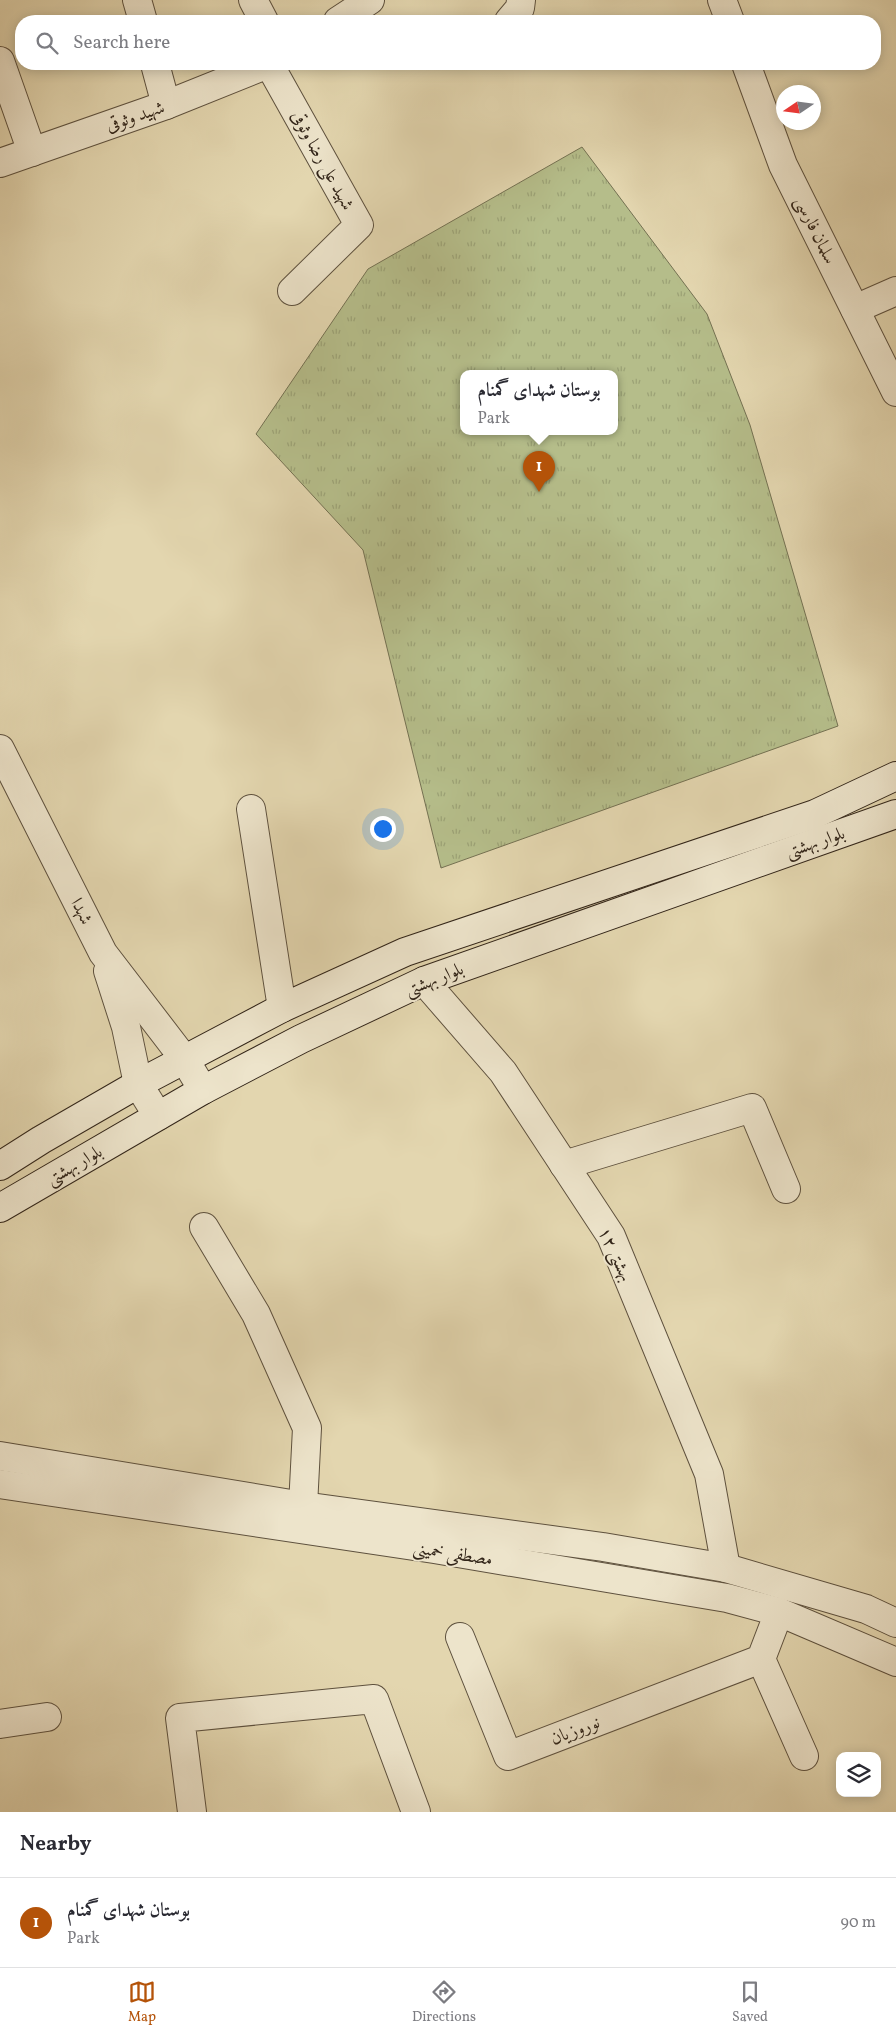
<!DOCTYPE html>
<html lang="en">
<head>
<meta charset="utf-8">
<style>
	:root { --surface:#fff; --page:#f2f2f3; --text:#2b2b33; --muted:#7c7c81; --line:#e1e1e2; --accent:#b45309 }
	body { margin:0; font-family:Vollkorn,Amiri,serif; background:var(--page); color:var(--text) }
	.controls { position:absolute; right:15px; bottom:15px; display:grid; overflow:hidden; border-radius:10px; box-shadow:0 2px 12px #0003 }
	.controls button { width:45px; height:45px; display:grid; place-items:center; padding:0; border:0; border-bottom:1px solid var(--line); background:var(--surface); color:var(--text); font:25px sans-serif }
	.compass { position:absolute; left:776px; top:85px; width:45px; height:45px; border-radius:50%; background:var(--surface); box-shadow:0 2px 12px #0003; rotate:257deg }
	.you { position:absolute; left:382px; top:828px; width:18px; height:18px; margin:-12px; border:4px solid #fff; border-radius:50%; background:#1a73e8; box-shadow:0 0 0 8px #1a73e833 }
	.badge { display:grid; place-items:center; width:32px; height:32px; border-radius:50%; background:var(--accent); color:#fff; font-size:16px; font-weight:700 }
	.pin { position:absolute; translate:-50% -41px; filter:drop-shadow(0 1px 2px #0008) }
	.pin::after { content:''; position:absolute; top:26px; width:18px; height:15px; background:inherit; clip-path:polygon(0 0,100% 0,50% 100%) }
	.popup { position:absolute; left:460px; top:370px; width:158px; height:65px; box-sizing:border-box; display:grid; place-content:center; border-radius:10px; background:var(--surface); filter:drop-shadow(0 1px 4px #0005); font-size:16px; white-space:nowrap; color:var(--muted) }
	.popup b { font-size:19px; color:var(--text) }
	.popup::after { content:''; position:absolute; left:50%; top:100%; margin-left:-10px; border:10px solid transparent; border-top-color:var(--surface) }
	.list { margin:0; padding:0; list-style:none }
	h2 { display:flex; justify-content:space-between; align-items:center; height:65px; margin:0; padding:0 20px; font-size:21px }
	h2 small { font-size:16px; font-weight:400; color:var(--muted) }
	.list li { display:grid; grid-template-columns:32px 1fr auto; gap:15px; align-items:center; box-sizing:border-box; height:90px; padding:0 20px; border-top:1px solid var(--line) }
	.list b { display:block; font-size:19px; white-space:nowrap }
	.list p { margin:0; font-size:16px; white-space:nowrap; color:var(--muted) }
	.list em { font-size:16px; font-style:normal; color:var(--muted) }
	.icon { flex:none; width:28px; height:28px; fill:none; stroke:currentColor; stroke-width:2; stroke-linecap:round; stroke-linejoin:round }
	.map { position:relative; flex:none; width:896px; height:1812px; overflow:hidden }
	.search { position:absolute; background:var(--surface); box-shadow:0 2px 12px #0003; left:15px; right:15px; top:15px; height:55px; display:flex; align-items:center; gap:12px; box-sizing:border-box; padding:0 18px; border-radius:20px; color:var(--muted); font-size:19px }
	.sheet { height:155px; background:var(--surface) }
	nav { display:flex; justify-content:space-around; align-items:center; box-sizing:border-box; height:70px; border-top:1px solid var(--line); background:var(--surface); font-size:14px; color:var(--muted) }
	nav a { display:grid; justify-items:center; gap:2px }
	nav .on { color:var(--accent) }
	.map>svg:first-child { display:block }
	.park { fill:url(#park-tufts); stroke:#747152; fill-rule:evenodd }
	.lines { fill:none; stroke-linecap:round; stroke-linejoin:round }
	.minor-casing { stroke:#5e513e; stroke-width:30 }
	.tertiary-casing { stroke:#5e513e; stroke-width:30 }
	.secondary-casing { stroke:#322519; stroke-width:30 }
	.minor { stroke:#ede4cb; stroke-width:28 }
	.tertiary { stroke:#ede4cb; stroke-width:28 }
	.secondary { stroke:#ede4cb; stroke-width:28 }
	.labels { text-anchor:middle; stroke-width:4; stroke-linejoin:round; paint-order:stroke }
	.street-label { font-size:18px; fill:#322519; stroke:#ede4cb }
</style>
</head>
<body>
<div class="map">
<svg width="896" height="1812" viewBox="0 0 896 1812">
	<defs>
		<pattern id="park-tufts" width="24" height="20" patternUnits="userSpaceOnUse" patternTransform="scale(1.25)"><rect width="24" height="20" fill="#b5bd8a"/><path d="M3 7l-1-3M5 7V3M7 7l1-3M15 17l-1-3M17 17v-4M19 17l1-3" fill="none" stroke="#9ca276"/></pattern>
	</defs>
	<rect width="100%" height="100%" fill="#e3d6af"/>
	<filter id="stains"><feTurbulence type="fractalNoise" baseFrequency=".004" numOctaves="4"/><feColorMatrix values="0 0 0 0 .2 0 0 0 0 .09 0 0 0 0 .02 0 0 0 .5 -.17"/></filter>
	<radialGradient id="worn" r=".72"><stop offset=".6" stop-color="#630" stop-opacity="0"/><stop offset="1" stop-color="#630" stop-opacity=".3"/></radialGradient>
	<path class="park" d="M 582,147 L 707,314 L 750,425 L 838,726 L 441,868 L 363,550 L 256,434 L 368,269 ZM 464,373 L 614,373 L 614,431 L 464,431 Z"/>
	<g class="lines">
		<g class="minor-casing">
			<g id="minor">
				<polyline points="137,0 143,21"/>
				<polyline points="253,0 264,21"/>
				<polyline points="722,0 730,21"/>
				<polyline points="338,21 370,0"/>
				<polyline points="509,21 520,8 521,0"/>
				<polyline points="0,61 32,152"/>
				<polyline points="155,64 166,105"/>
				<polyline points="269,64 359,225 292,291"/>
				<polyline points="746,64 783,165 896,392"/>
				<polyline points="0,163 166,105 268,64"/>
				<polyline points="855,309 896,291"/>
				<polyline points="0,749 103,953 185,1060 203,1090"/>
				<polyline points="251,809 282,1008"/>
				<polyline points="108,971 126,1027 138,1084 158,1116"/>
				<polyline points="424,981 503,1072 611,1236 709,1474 726,1568"/>
				<polyline points="564,1165 752,1108 786,1189"/>
				<polyline points="204,1227 256,1314 307,1428 303,1506"/>
				<polyline points="460,1637 508,1756 761,1659 779,1612"/>
				<polyline points="761,1659 804,1756"/>
				<polyline points="0,1724 47,1717"/>
				<polyline points="192,1812 180,1718 374,1699 416,1812"/>
			</g>
		</g>
		<g class="tertiary-casing">
			<g id="tertiary">
				<polyline points="0,1456 303,1506 603,1547 726,1568 866,1609 896,1623"/>
				<polyline points="0,1484 434,1549 727,1598 779,1612 896,1662"/>
			</g>
		</g>
		<g class="secondary-casing">
			<g id="secondary">
				<polyline points="0,1166 41,1140 138,1084 282,1008 405,952 815,814 896,776"/>
				<polyline points="0,1208 203,1090 301,1039 424,981 896,814"/>
			</g>
		</g>
		<use href="#minor" class="minor"/>
		<use href="#tertiary" class="tertiary"/>
		<use href="#secondary" class="secondary"/>
	</g>
	<g class="labels">
		<g class="street-label">
			<text transform="translate(135 116) rotate(-19)" y="6">شهید وثوقی</text>
			<text transform="translate(323 160) rotate(61)" y="6">شهید علی رضا وثوقی</text>
			<text transform="translate(816 230) rotate(64)" y="6">سلمان فارسی</text>
			<text transform="translate(815 842) rotate(-19)" y="6">بلوار بهشتی</text>
			<text transform="translate(82 911) rotate(63)" y="6">شهدا</text>
			<text transform="translate(434 979) rotate(-22)" y="6">بلوار بهشتی</text>
			<text transform="translate(74 1165) rotate(-30)" y="6">بلوار بهشتی</text>
			<text transform="translate(616 1254) rotate(65)" y="6">بهشتی ۱۲</text>
			<text transform="translate(453 1553) rotate(9)" y="6">مصطفی خمینی</text>
			<text transform="translate(575 1730) rotate(-21)" y="6">نوروزیان</text>
		</g>
	</g>
	<rect width="100%" height="100%" filter="url(#stains)"/>
	<rect width="100%" height="100%" fill="url(#worn)"/>
</svg>
<div class="controls">
<button><svg class="icon" aria-label="layers" viewBox="0 0 24 24"><path d="M12 4l9 5-9 5-9-5zM3 14l9 5 9-5"/></svg></button>
</div>
<svg class="compass" viewBox="-18 -18 36 36"><path d="M0-13l5 13h-10z" fill="#e53935"/><path d="M0 13l5-13h-10z" fill="#7c7c81"/></svg>
<div class="you"></div>
<div class="pin badge" style="left:539px;top:492px">1</div>
<div class="popup"><b>بوستان شهدای گمنام</b>Park</div>
<div class="search"><svg class="icon" aria-label="search" viewBox="0 0 24 24"><circle cx="10" cy="10" r="6"/><path d="M15 15l6 6"/></svg>Search here</div>
</div>
<section class="sheet">
<h2>Nearby<small></small></h2>
<ul class="list">
<li><span class="badge">1</span><div><b>بوستان شهدای گمنام</b><p>Park</p></div><em>90 m</em></li>
</ul>
</section>
<nav>
<a class="on"><svg class="icon" aria-label="map" viewBox="0 0 24 24"><path d="M3 6l6-2 6 2 6-2v14l-6 2-6-2-6 2zM9 4v14M15 6v14"/></svg>Map</a>
<a><svg class="icon" aria-label="directions" viewBox="0 0 24 24"><path d="M12 3l9 9-9 9-9-9zM9 14v-3h6M13 9l2 2-2 2"/></svg>Directions</a>
<a><svg class="icon" aria-label="saved" viewBox="0 0 24 24"><path d="M7 4h10v16l-5-4-5 4z"/></svg>Saved</a>
</nav>
</body>
</html>
